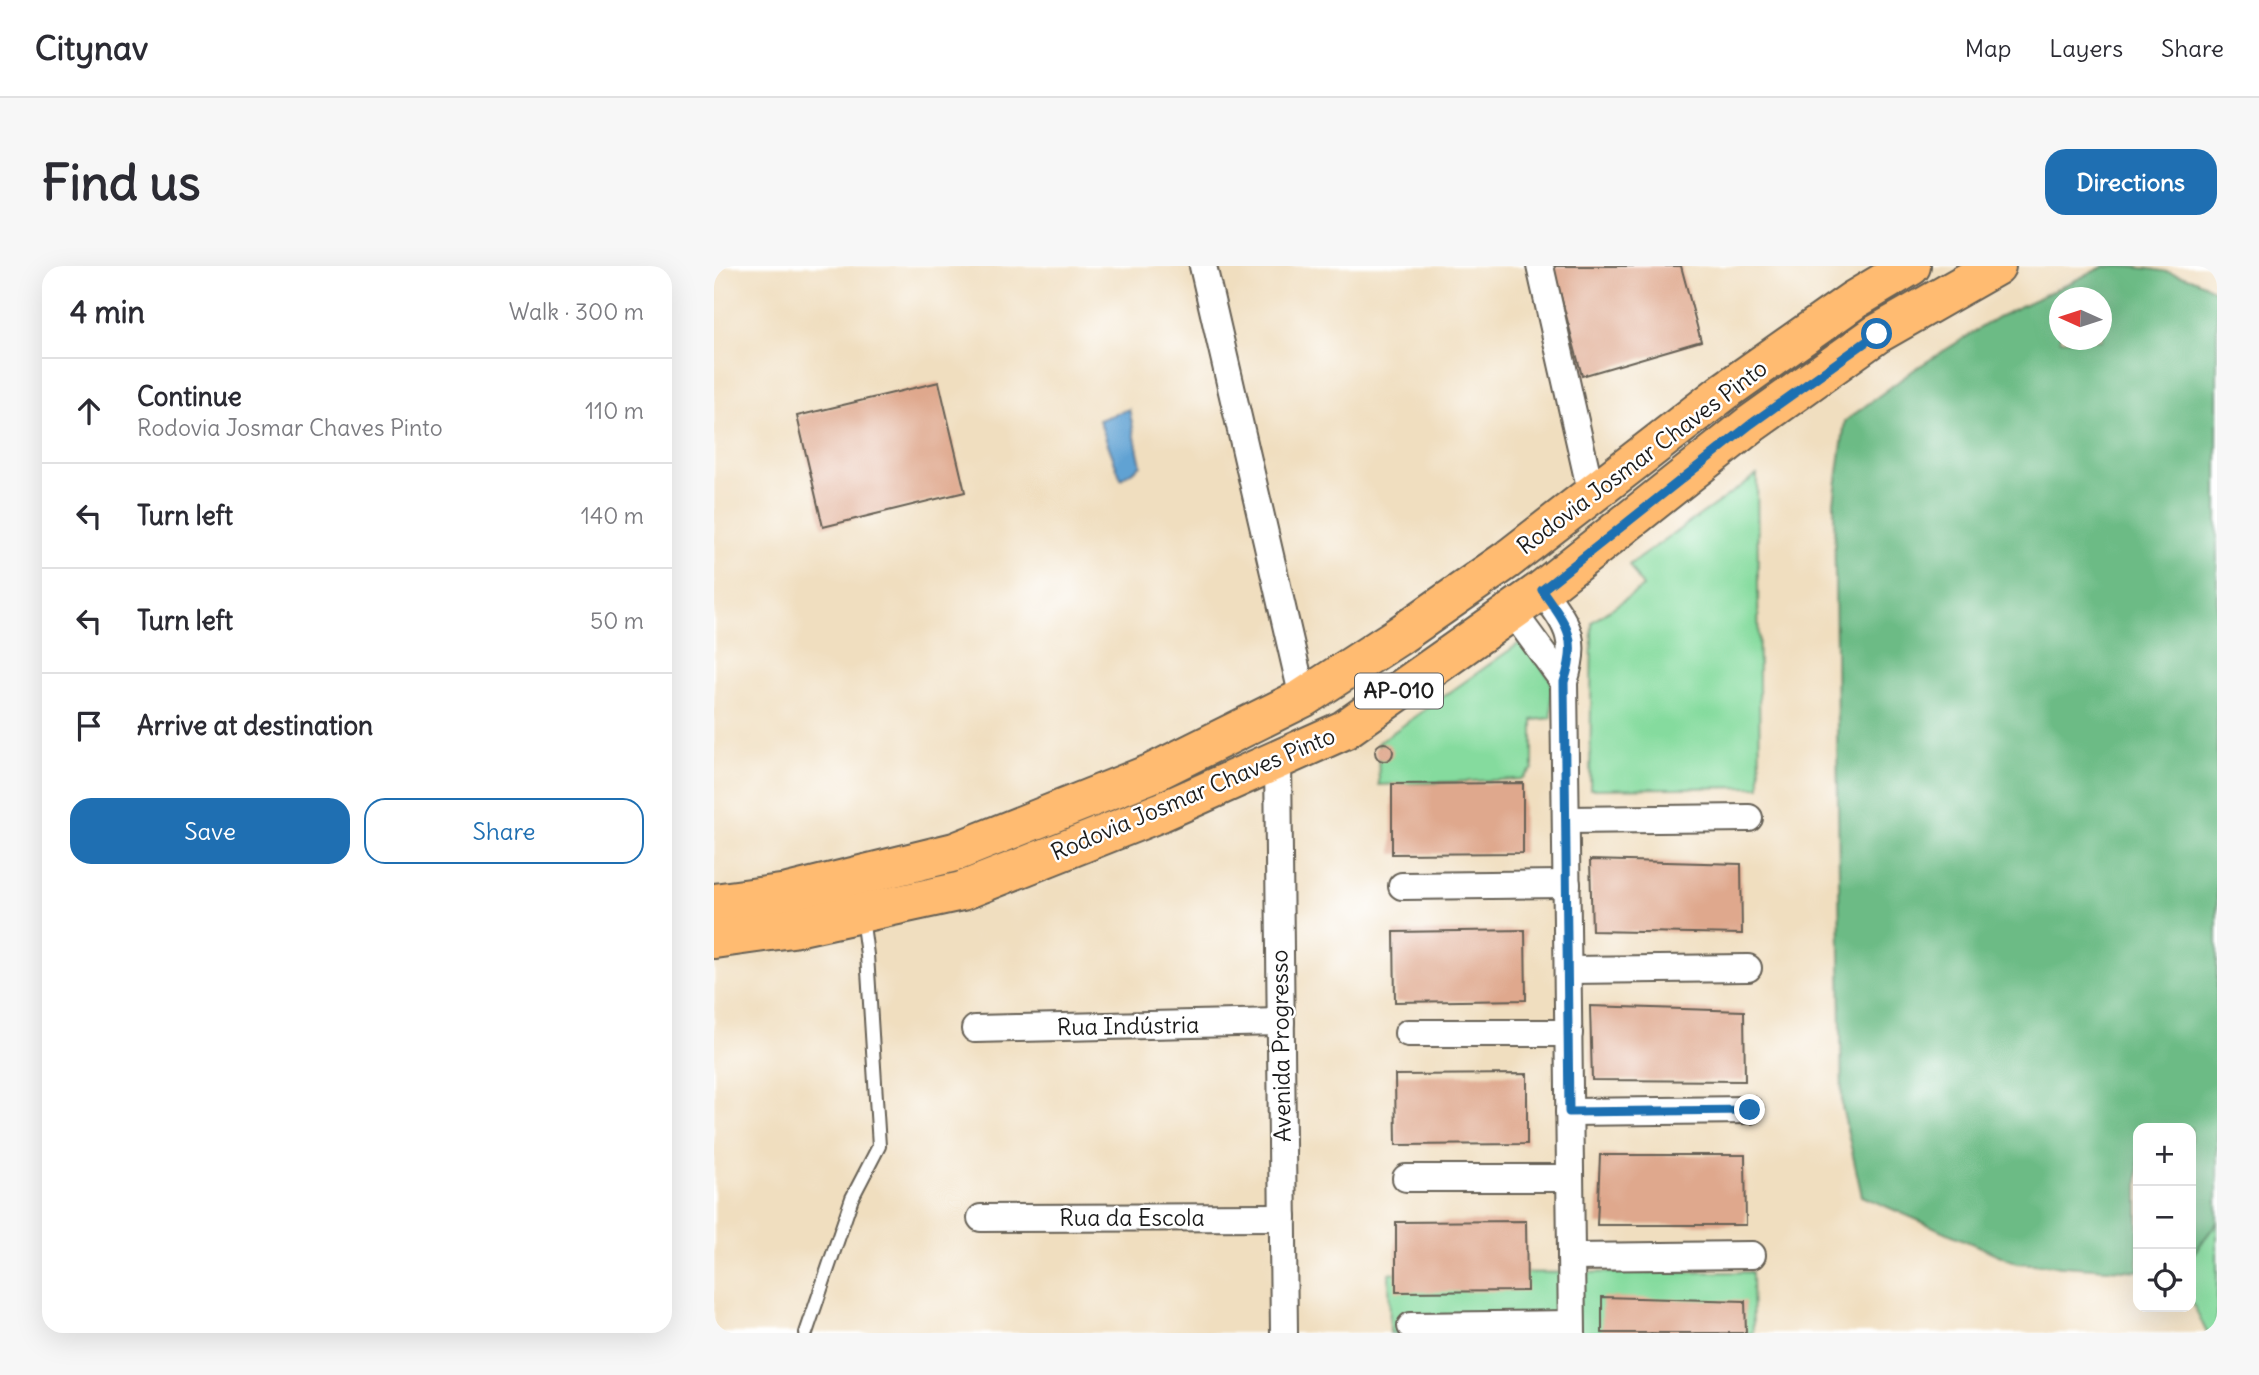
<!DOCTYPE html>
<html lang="en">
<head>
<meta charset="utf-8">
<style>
	:root { --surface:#fff; --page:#f7f7f7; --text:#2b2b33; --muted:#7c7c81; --line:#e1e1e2; --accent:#1f6fb2 }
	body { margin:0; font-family:Delius,sans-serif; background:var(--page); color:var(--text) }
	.controls { position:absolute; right:21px; bottom:21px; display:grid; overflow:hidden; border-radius:14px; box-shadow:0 7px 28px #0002 }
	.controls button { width:63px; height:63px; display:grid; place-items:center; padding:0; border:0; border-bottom:2px solid var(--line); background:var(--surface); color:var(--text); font:35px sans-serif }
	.compass { position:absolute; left:1335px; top:21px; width:63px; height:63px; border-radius:50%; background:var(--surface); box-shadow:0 7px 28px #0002; rotate:273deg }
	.stop { position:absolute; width:21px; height:21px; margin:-16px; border:5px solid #1f6fb2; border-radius:50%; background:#fff }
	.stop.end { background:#1f6fb2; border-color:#fff; box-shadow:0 2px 7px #0008 }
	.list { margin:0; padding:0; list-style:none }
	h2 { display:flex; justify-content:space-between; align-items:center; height:91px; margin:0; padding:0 28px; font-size:30px }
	h2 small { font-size:23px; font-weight:400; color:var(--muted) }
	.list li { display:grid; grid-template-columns:46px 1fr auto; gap:21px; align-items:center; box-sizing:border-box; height:105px; padding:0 28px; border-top:2px solid var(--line) }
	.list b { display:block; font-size:26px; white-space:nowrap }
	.list p { margin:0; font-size:23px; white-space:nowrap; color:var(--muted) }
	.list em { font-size:23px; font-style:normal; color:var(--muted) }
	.actions { display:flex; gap:14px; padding:21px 28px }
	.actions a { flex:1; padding:16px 0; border:2px solid var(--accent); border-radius:21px; text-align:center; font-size:24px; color:var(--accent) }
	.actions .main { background:var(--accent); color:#fff }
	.icon { flex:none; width:38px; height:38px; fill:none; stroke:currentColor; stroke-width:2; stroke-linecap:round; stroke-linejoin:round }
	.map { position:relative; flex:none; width:1503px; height:1067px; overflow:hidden; border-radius:21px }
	header { display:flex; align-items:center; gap:42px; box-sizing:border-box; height:98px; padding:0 35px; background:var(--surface); border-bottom:2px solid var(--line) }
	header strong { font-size:33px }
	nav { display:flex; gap:38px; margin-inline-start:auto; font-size:24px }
	.intro { display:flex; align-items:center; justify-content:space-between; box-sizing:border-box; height:168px; padding:0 42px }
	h1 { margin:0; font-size:49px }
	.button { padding:18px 32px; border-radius:21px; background:var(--accent); color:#fff; font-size:24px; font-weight:700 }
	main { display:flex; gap:42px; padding:0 42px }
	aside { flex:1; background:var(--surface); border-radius:21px; box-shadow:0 7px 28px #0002 }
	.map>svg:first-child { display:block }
	.green { fill:#85db9e; stroke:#507c5d; stroke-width:2 }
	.forest { fill:#6cbb85; stroke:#446c50; stroke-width:2; fill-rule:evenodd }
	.water { fill:#60a2d3; stroke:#3e5f78; stroke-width:2 }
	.building { fill:#dfa88d }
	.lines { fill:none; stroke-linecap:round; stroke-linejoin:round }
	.lane-casing { stroke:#666055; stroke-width:16 }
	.street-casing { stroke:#666055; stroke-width:30 }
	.primary-casing { stroke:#666055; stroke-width:42 }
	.lane { stroke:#fff; stroke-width:12 }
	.street { stroke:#fff; stroke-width:26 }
	.primary { stroke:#ffbb71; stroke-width:38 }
	.route { stroke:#1f6fb2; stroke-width:9 }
	.labels { text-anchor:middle; stroke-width:5; stroke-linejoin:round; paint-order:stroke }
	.shield { fill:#fff; stroke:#606060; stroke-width:2 }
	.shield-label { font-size:21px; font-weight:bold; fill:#1c1c1c }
	.street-label { font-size:23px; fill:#1c1c1c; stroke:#fff }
</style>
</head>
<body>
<header>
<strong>Citynav</strong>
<nav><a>Map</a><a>Layers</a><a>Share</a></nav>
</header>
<div class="intro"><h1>Find us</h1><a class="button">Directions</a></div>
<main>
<aside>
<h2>4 min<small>Walk · 300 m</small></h2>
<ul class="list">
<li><svg class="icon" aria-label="ahead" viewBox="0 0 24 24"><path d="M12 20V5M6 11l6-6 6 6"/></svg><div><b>Continue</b><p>Rodovia Josmar Chaves Pinto</p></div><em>110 m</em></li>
<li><svg class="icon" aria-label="left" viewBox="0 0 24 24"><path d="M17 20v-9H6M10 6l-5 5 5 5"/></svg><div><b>Turn left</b></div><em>140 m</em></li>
<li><svg class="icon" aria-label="left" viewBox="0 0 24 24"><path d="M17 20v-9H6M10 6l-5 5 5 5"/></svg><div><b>Turn left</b></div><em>50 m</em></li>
<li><svg class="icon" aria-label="arrive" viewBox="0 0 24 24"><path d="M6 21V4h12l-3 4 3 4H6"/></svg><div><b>Arrive at destination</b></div></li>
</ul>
<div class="actions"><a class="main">Save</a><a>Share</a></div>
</aside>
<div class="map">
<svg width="1503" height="1067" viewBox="0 0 1503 1067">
	<rect width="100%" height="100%" fill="#fff"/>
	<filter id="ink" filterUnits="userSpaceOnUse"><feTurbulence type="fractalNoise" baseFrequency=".0143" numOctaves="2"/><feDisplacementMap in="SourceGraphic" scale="14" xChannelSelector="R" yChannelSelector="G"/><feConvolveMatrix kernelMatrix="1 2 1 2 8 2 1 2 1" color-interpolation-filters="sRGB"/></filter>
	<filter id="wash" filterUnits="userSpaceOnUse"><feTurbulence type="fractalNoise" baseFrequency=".00686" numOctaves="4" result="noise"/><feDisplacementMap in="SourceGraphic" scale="28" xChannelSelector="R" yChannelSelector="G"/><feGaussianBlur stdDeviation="1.57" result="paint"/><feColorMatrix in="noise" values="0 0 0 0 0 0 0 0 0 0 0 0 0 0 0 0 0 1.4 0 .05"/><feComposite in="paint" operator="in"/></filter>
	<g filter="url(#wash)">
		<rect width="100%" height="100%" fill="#f0debf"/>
		<g class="green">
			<polygon points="1043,209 1046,521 876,523 878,356 929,321 915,299"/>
			<polygon points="807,376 837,413 838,452 819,454 819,503 807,513 665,519 664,477"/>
			<polygon points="1503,956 1503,1067 1493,1067 1477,1034 1477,991"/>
			<polygon points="1038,1006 1039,1067 676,1067 675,1007"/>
		</g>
		<path class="forest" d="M 1391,0 C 1421,0 1483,5 1503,28 L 1503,956 L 1477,991 L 1477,862 L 1424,862 L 1424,1005 L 1303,997 L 1148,930 L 1128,841 L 1120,236 L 1131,155 L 1201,103 L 1284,51 ZM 1346,32 L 1388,32 L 1388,74 L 1346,74 Z"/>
		<polygon class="water" points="415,143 427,199 407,213 385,154"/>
		<g id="blocks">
			<g class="building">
				<polygon points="839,0 967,0 987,75 868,110"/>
				<polygon points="225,116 251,226 109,261 83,150"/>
				<circle cx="670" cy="486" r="9"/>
				<polygon points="809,517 809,587 678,588 678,518"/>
				<polygon points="876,594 1027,598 1028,668 878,665"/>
				<polygon points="811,664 812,734 681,736 680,666"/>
				<polygon points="876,740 1030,745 1031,815 878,814"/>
				<polygon points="813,808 813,878 682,879 681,809"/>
				<polygon points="886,889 1031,889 1032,959 883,959"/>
				<polygon points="812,955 813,1025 682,1026 682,956"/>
				<polygon points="888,1031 1031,1035 1032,1067 888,1067"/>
			</g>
		</g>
	</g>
	<g filter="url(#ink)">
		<use href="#blocks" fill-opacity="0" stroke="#666055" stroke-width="2"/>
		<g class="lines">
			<g class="lane-casing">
				<polyline id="lane" points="92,1067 138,932 165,880 153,689 148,651"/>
			</g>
			<g class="street-casing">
				<g id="street">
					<polyline points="489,0 589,432"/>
					<polyline points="826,0 877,226"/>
					<path d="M 828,324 C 853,360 865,371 850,416 L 858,1067"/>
					<polyline points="798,345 850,416"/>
					<polyline points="564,493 570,1067"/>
					<polyline points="853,554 1035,552"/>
					<polyline points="688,620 853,618"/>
					<polyline points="854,704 1034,702"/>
					<polyline points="261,763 567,756"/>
					<polyline points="694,767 855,767"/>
					<polyline points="855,846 1036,844"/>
					<polyline points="692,912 856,912"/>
					<polyline points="267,952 569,951"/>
					<polyline points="857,991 1038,989"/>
					<polyline points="697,1060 857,1058"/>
				</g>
			</g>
			<g class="primary-casing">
				<g id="primary">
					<polyline points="0,637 74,627 241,586 436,508 589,432 683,371 793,294 1011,125 1140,34 1197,0"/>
					<polyline points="0,673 78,662 248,625 447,546 630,464 828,324 1037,158 1163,68 1282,0"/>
				</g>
			</g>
			<use href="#lane" class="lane"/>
			<use href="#street" class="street"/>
			<use href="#primary" class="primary"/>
		</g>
	</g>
	<g class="lines" filter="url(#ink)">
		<path class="route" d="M 1036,844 L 855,846 L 850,416 C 865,371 853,360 828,324 L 1037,158 L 1163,68"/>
	</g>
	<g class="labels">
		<rect class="shield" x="641" y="407.5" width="88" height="35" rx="5"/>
		<g class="shield-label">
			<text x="685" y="432">AP-010</text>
		</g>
		<g class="street-label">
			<text transform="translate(928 191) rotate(-37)" y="8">Rodovia Josmar Chaves Pinto</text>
			<text transform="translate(479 528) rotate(-23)" y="8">Rodovia Josmar Chaves Pinto</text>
			<text transform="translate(414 760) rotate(-1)" y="8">Rua Indústria</text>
			<text transform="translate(567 780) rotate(-91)" y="8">Avenida Progresso</text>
			<text x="418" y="960">Rua da Escola</text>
		</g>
	</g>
</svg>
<div class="controls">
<button>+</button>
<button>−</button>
<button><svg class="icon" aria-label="locate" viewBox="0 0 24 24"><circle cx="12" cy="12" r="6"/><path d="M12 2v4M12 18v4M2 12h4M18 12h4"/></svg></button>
</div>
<svg class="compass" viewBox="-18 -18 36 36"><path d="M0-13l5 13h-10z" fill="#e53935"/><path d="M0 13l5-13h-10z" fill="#7c7c81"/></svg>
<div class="stop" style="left:1163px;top:68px"></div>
<div class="stop end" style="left:1036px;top:844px"></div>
</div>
</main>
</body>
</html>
